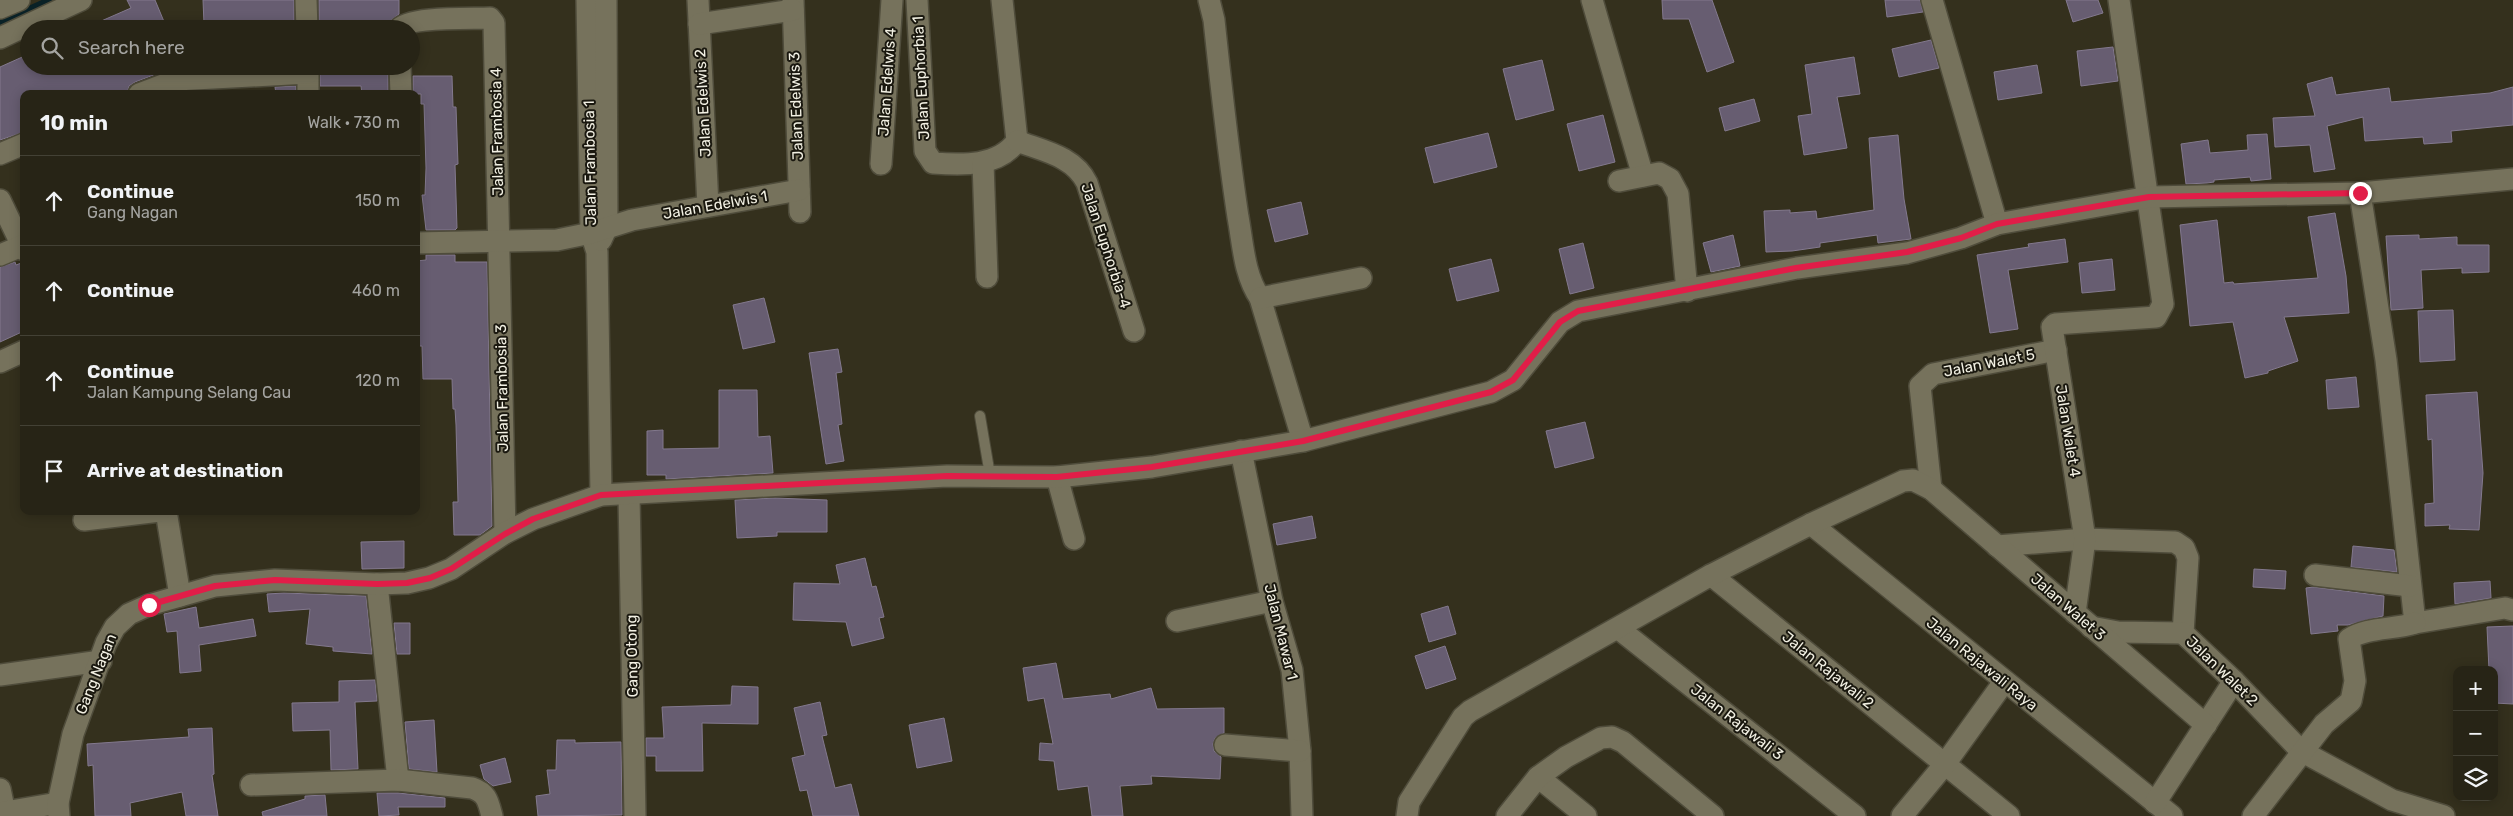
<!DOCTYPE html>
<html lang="en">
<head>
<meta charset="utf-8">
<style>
	:root { --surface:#272416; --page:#2f2c1f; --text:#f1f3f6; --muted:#a4a4a1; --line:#434135 }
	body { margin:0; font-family:Rubik,sans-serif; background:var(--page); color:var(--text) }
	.controls { position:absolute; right:15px; bottom:15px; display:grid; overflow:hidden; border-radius:10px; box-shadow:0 2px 12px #0003 }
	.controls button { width:45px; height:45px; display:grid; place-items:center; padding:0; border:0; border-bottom:1px solid var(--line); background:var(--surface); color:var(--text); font:25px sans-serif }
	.stop { position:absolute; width:15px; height:15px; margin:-11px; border:4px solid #e11d48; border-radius:50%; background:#fff }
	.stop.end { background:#e11d48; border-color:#fff; box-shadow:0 1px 5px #0008 }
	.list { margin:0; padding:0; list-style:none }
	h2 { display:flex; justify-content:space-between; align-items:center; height:65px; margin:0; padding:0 20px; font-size:21px }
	h2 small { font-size:16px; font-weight:400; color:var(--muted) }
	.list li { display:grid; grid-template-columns:32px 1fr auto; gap:15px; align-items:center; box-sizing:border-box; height:90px; padding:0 20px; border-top:1px solid var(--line) }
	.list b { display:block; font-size:19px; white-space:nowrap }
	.list p { margin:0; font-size:16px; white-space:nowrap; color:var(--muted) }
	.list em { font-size:16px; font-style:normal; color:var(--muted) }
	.icon { flex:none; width:28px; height:28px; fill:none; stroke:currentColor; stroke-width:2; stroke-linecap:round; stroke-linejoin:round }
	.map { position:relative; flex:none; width:2513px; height:816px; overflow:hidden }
	.search { position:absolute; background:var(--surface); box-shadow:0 2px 12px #0003; left:20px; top:20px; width:400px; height:55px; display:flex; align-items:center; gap:12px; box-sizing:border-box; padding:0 18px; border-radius:28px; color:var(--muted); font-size:19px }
	.panel { position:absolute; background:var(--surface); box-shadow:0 2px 12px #0003; left:20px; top:90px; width:400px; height:425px; border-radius:10px }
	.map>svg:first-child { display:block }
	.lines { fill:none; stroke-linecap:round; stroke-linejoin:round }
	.stream { stroke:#092126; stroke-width:6 }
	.building { fill:#675d71; stroke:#83798e }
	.lane-casing { stroke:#4f4c3b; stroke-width:12 }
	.street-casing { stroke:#4f4c3b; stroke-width:24 }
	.lane { stroke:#76725c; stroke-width:10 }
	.street { stroke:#76725c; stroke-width:21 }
	.route { stroke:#e11d48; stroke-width:6 }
	.labels { text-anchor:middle; stroke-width:4; stroke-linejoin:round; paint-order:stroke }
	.street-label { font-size:15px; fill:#f2f0e3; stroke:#1a180f }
</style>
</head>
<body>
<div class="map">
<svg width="2513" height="816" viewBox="0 0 2513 816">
	<rect width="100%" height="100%" fill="#34301d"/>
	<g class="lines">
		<polyline class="stream" points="0,22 49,0"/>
	</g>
	<g class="building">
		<polygon points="127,0 155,0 165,24 156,29 83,29 131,8"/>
		<polygon points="203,0 294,0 294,26 204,24"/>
		<polygon points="319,0 399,0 399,14 390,21 378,23 319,23"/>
		<polygon points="1662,0 1712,0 1734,62 1707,72 1689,19 1663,19"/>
		<polygon points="1885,0 1920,0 1923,12 1887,17"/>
		<polygon points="2066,0 2098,0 2103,13 2073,22"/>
		<polygon points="1931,40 1939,68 1899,77 1892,49"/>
		<polygon points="2113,47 2118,81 2081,86 2077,51"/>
		<polygon points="29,54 29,66 193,66 172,68 135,82 129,86 127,94 24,94 24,132 0,140 0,67"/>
		<polygon points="1854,57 1860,94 1837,97 1847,148 1804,155 1798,116 1812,114 1805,65"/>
		<polygon points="1542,60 1554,110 1516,120 1503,69"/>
		<polygon points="2037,65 2042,93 1998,100 1994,72"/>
		<polygon points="320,66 388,66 388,94 362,94 361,86 320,86"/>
		<polygon points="413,76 452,76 453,107 456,107 458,164 455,165 457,228 455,230 426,230 422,195 425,195 426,168 424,104 421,104 421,94 413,94"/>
		<polygon points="2332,77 2336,95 2389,88 2391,102 2490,93 2513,87 2513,125 2451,131 2452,142 2424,144 2423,137 2365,141 2363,117 2327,126 2335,169 2314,172 2310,145 2275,147 2273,118 2315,116 2307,84"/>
		<polygon points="296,86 296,94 276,94 275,87"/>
		<polygon points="1754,99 1760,121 1725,131 1719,108"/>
		<polygon points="1603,115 1615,162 1579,171 1567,124"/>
		<polygon points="1488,133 1497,167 1434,183 1425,148"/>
		<polygon points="2267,134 2271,179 2251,181 2250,177 2214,180 2214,182 2207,183 2186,184 2181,144 2208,140 2210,153 2248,150 2247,135"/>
		<polygon points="1898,135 1904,199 1911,239 1878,243 1877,235 1820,243 1820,247 1792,251 1766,252 1764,211 1790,210 1790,213 1816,211 1817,219 1874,210 1869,138"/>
		<polygon points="1301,202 1308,234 1275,242 1267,210"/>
		<polygon points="2335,213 2346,276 2349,313 2284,317 2298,361 2268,371 2268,373 2245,378 2233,322 2190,326 2180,225 2217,220 2224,283 2233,282 2234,284 2318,278 2308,217"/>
		<polygon points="1733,235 1740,266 1711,272 1703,243"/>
		<polygon points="2419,235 2419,239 2457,237 2457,245 2489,245 2489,272 2462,273 2462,268 2421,270 2423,308 2391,310 2386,236"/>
		<polygon points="2065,239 2068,262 2008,270 2018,329 1990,333 1977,255 2029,247 2028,244"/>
		<polygon points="1583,243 1594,288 1570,294 1559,249"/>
		<polygon points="426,255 455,255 455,262 487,262 492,526 480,535 454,535 453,502 458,502 456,425 455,409 453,409 452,379 423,379 422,346 417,346 416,261 426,260"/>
		<polygon points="1491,259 1499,291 1457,301 1449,269"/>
		<polygon points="2112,259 2115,290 2082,293 2079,263"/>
		<polygon points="15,262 16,265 24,262 24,331 0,342 0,267"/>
		<polygon points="764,298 775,342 743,349 733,305"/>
		<polygon points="2453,310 2455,360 2420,362 2418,311"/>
		<polygon points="838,349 842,372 836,373 842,424 838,425 844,461 826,464 809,353"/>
		<polygon points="2356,377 2359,407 2328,409 2326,380"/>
		<polygon points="719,390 757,390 758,437 770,436 773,473 666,479 666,475 647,475 647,431 663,430 663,449 719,448"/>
		<polygon points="2477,392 2483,473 2479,530 2449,529 2450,525 2425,526 2425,504 2434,503 2432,439 2428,440 2426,395"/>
		<polygon points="1585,422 1594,458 1555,468 1546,431"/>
		<polygon points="775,498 827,500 827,532 777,532 777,536 737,538 735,500"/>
		<polygon points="1312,516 1316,538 1277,545 1273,524"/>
		<polygon points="404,541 404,568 362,569 361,542"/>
		<polygon points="2353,546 2394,550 2397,572 2351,567"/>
		<polygon points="865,558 872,587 876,586 884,617 879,618 884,638 852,646 846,622 793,620 794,583 840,584 836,565"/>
		<polygon points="2254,569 2286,571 2285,589 2253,587"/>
		<polygon points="2490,581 2491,598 2455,604 2454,583"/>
		<polygon points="2313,587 2384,596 2383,616 2348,625 2337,625 2338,631 2311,634 2306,588"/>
		<polygon points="284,593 366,596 372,654 333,651 333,647 306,644 310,609 269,612 267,594"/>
		<polygon points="1448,606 1456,634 1429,642 1421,614"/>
		<polygon points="196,607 199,628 253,619 256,636 199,645 201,671 180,673 177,631 167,632 164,614"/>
		<polygon points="394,623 410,623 410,654 397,654"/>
		<polygon points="2513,626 2513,704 2494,703 2494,670 2489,670 2487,627"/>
		<polygon points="1445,646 1456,679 1426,689 1415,656"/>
		<polygon points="1056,663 1063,699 1110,694 1111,699 1151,688 1157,709 1224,708 1224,733 1215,738 1213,744 1214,751 1221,757 1220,779 1151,776 1152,784 1120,786 1123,816 1092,816 1088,786 1058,790 1054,761 1039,760 1040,743 1053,744 1044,698 1028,701 1023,668"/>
		<polygon points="375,680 377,701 355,702 358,769 331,770 330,730 293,731 292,703 339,702 339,681"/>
		<polygon points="732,686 758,687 758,724 702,723 703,771 656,771 656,756 646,756 646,738 664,738 662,707 731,705"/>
		<polygon points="820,702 827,735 822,736 835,788 851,784 859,816 813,816 807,790 800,791 792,758 805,755 794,708"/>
		<polygon points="944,718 952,761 917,768 909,725"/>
		<polygon points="434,720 437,772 409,769 405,722"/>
		<polygon points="212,728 214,774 212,775 218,816 186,816 182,792 130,803 131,816 95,816 93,765 88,766 87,744 189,737 188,729"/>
		<polygon points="557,740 575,740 575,743 621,742 622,815 538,816 536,796 550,794 547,770 556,770"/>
		<polygon points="505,758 511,782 493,786 484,779 480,765"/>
		<polygon points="377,793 398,793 445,798 445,807 398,807 399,815 379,816"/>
		<polygon points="325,795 327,816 263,816 262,812 305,799 305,796"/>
	</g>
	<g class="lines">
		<g class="lane-casing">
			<polyline id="lane" points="980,416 990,475"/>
		</g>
		<g class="street-casing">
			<g id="street">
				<polyline points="306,0 307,29"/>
				<polyline points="587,0 591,233 597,252 601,495"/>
				<polyline points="698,0 708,206"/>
				<polyline points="793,0 800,212"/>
				<path d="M 917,0 L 925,151 L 933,163 C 963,165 998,167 1017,141 L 1002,0"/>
				<path d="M 1209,0 L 1214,20 C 1221,86 1228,152 1238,217 C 1243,244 1244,275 1260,298 L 1303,441"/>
				<polyline points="1592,0 1643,176"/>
				<polyline points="1932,0 1997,224"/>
				<polyline points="0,8 19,0"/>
				<polyline points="699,24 793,10"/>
				<path d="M 399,29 C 409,16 472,19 490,18 L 494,23 L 505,533"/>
				<polyline points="0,38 81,0"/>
				<polyline points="308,66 308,94"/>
				<polyline points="400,66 401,94"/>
				<polyline points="139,94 176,80 308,73"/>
				<path d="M 1017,141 C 1043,151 1074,156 1087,183 L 1134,331"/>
				<polyline points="0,154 24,144"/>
				<polyline points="983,163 987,277"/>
				<polyline points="881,164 892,0"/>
				<polyline points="1619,181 1659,173 1670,179 1678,194 1687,291"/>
				<polyline points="2360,193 2386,360 2415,623 2505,608 2513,610"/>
				<polyline points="0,200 24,250"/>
				<polyline points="601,240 607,227 606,0"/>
				<polyline points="416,243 557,240 591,233 632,220 799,190"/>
				<polyline points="0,255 24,245"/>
				<polyline points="1260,298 1361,278"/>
				<polyline points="0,362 24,351"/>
				<polyline points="1241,451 1272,601 1292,670 1300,751 1302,816"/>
				<polyline points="1057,477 1074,539"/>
				<polyline points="1931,489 1920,386 1933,374 2056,350"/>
				<polyline points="629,495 635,816"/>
				<polyline points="166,511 180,596"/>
				<polyline points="84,520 160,511"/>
				<polyline points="1811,524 2172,816"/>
				<polyline points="1997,546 2085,539 2175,542 2184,548 2188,558 2183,633 2234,681 2301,751 2392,800 2444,816"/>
				<polyline points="1711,575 2009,816"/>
				<polyline points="2315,575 2410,586"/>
				<polyline points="377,584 398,780"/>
				<polyline points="2075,613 2085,539 2052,327 2055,324 2156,317 2163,304 2119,0"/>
				<polyline points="1177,621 1272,601"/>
				<polyline points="2091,627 2118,632 2183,633"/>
				<polyline points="1619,629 1855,816"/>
				<polyline points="0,675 101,661"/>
				<polyline points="1225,745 1300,751"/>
				<polyline points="1538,777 1586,816"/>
				<path d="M 251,785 L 398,780 L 472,788 C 487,793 488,801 492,816"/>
				<polyline points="0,789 5,813"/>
				<polyline points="2155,803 2234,681"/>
				<polyline points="0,813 58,803"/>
				<polyline points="59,816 58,803 73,734 106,643 115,627 129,614 149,605 215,586 275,580 377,584 407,583 429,578 451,569 505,533 533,519 601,495 947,476 1057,477 1152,467 1303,441 1491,392 1513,380 1560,322 1578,311 1797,268 1907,253 1961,238 1997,224 2149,197 2360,193 2513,179"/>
				<polyline points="1407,816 1409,802 1463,717 1470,711 1711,575 1811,524 1903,481 1913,480 1931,489 2206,725"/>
				<polyline points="1507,816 1538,777 1566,757 1601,738 1612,737 1623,742 1713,816"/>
				<polyline points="1902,816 1945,764 2004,682"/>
				<path d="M 2253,816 L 2324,724 L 2351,701 L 2355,681 L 2349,639 C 2367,627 2394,630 2415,623"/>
			</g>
		</g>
		<use href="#lane" class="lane"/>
		<use href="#street" class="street"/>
	</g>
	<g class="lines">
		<polyline class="route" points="149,605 215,586 275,580 377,584 407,583 430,578 451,569 505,534 533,519 601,495 947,476 1057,477 1152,467 1303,441 1491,392 1513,380 1560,322 1578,311 1796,268 1907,252 1961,238 1997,224 2149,197 2360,193"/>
	</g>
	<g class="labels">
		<g class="street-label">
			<text transform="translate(921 78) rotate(-93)" y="5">Jalan Euphorbia 1</text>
			<text transform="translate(887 82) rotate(-86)" y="5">Jalan Edelwis 4</text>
			<text transform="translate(703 103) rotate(-93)" y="5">Jalan Edelwis 2</text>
			<text transform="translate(796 106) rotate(-92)" y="5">Jalan Edelwis 3</text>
			<text transform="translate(497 132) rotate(-91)" y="5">Jalan Frambosia 4</text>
			<text transform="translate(590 163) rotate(-91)" y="5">Jalan Frambosia 1</text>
			<text transform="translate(715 205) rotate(-10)" y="5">Jalan Edelwis 1</text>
			<text transform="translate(1106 246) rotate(72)" y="5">Jalan Euphorbia-4</text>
			<text transform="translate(1989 363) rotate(-11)" y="5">Jalan Walet 5</text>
			<text transform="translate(502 388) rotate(-91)" y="5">Jalan Frambosia 3</text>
			<text transform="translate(2068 431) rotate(81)" y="5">Jalan Walet 4</text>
			<text transform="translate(2068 607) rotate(41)" y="5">Jalan Walet 3</text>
			<text transform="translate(1281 632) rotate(76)" y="5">Jalan Mawar 1</text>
			<text transform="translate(632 656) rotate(-91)" y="5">Gang Otong</text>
			<text transform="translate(1982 664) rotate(39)" y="5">Jalan Rajawali Raya</text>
			<text transform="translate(1828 670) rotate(39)" y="5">Jalan Rajawali 2</text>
			<text transform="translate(2222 671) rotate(44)" y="5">Jalan Walet 2</text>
			<text transform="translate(96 674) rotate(-68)" y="5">Gang Nagan</text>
			<text transform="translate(1737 722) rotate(38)" y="5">Jalan Rajawali 3</text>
		</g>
	</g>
</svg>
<div class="controls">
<button>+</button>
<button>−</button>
<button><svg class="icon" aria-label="layers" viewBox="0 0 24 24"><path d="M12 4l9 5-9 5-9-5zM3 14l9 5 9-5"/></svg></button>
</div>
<div class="stop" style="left:149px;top:605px"></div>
<div class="stop end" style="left:2360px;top:193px"></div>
<div class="search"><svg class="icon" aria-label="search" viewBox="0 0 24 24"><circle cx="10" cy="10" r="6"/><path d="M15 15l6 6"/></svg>Search here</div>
<section class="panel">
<h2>10 min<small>Walk · 730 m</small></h2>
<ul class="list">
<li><svg class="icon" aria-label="ahead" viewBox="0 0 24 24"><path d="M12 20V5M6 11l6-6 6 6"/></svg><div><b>Continue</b><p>Gang Nagan</p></div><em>150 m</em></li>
<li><svg class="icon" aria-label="ahead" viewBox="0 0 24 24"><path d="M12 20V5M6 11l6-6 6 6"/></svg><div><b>Continue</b></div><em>460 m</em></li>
<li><svg class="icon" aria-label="ahead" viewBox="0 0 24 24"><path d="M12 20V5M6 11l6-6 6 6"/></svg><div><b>Continue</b><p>Jalan Kampung Selang Cau</p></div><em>120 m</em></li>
<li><svg class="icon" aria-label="arrive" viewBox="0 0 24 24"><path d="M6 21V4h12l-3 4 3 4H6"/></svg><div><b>Arrive at destination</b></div></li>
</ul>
</section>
</div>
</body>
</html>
